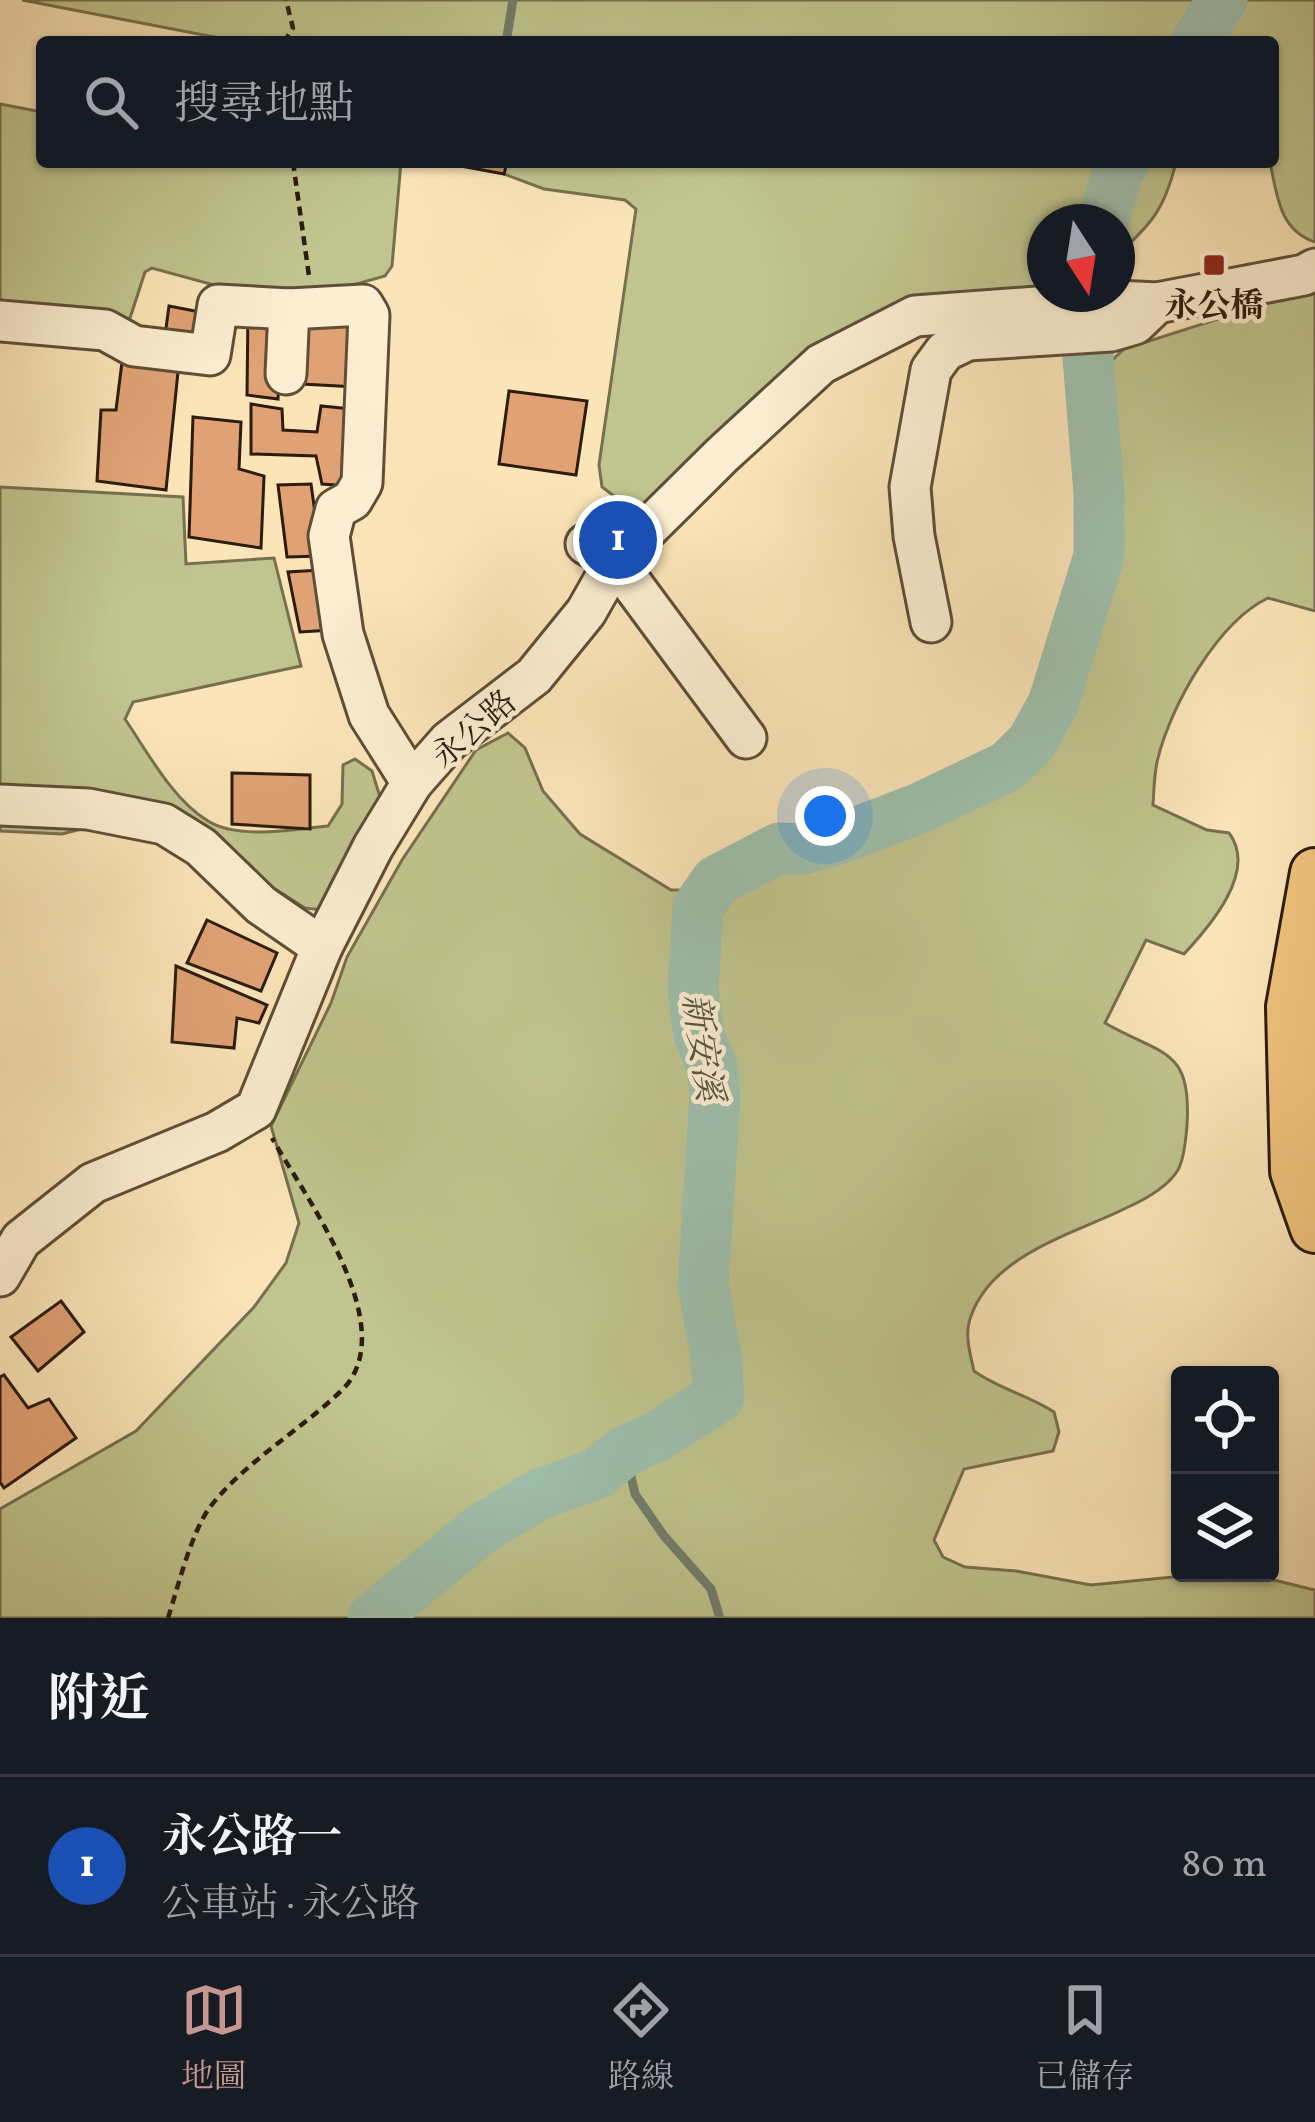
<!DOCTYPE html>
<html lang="zh-TW">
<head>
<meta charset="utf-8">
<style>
	:root { --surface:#171b24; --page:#20242c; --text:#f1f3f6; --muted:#9ea1a6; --line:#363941; --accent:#c59692 }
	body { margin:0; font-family:Vollkorn,"Noto Serif TC",serif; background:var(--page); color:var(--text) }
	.controls { position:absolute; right:36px; bottom:36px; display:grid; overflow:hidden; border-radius:12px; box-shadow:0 3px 9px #0004 }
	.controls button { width:108px; height:108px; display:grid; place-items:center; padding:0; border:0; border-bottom:3px solid var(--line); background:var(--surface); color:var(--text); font:60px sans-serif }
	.compass { position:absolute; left:1027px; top:204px; width:108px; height:108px; border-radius:50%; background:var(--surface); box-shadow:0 3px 9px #0004; rotate:168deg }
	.you { position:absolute; left:825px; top:816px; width:42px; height:42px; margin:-30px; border:9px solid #fff; border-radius:50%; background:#1a73e8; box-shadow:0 0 0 18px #1a73e833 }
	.badge { display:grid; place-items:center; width:78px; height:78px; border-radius:50%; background:var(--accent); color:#fff; font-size:39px; font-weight:700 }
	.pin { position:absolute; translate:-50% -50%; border:6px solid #fff; box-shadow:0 3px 12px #0006 }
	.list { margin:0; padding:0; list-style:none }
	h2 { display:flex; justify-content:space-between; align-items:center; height:156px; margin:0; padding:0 48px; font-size:51px }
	h2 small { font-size:39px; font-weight:400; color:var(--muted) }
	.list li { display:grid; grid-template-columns:78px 1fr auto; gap:36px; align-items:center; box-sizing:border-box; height:180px; padding:0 48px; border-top:3px solid var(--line) }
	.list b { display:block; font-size:45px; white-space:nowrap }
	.list p { margin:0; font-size:39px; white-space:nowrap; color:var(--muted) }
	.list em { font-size:39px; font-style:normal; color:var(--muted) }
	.icon { flex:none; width:66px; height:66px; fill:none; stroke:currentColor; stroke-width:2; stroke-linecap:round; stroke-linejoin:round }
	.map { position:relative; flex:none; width:1315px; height:1618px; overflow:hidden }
	.search { position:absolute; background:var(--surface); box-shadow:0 3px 9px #0004; left:36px; right:36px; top:36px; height:132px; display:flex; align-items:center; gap:30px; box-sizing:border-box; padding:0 42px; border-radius:12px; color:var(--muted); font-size:45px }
	.sheet { height:336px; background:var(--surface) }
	nav { display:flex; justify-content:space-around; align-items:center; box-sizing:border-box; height:168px; border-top:3px solid var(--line); background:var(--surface); font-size:33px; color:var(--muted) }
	nav a { display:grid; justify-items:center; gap:6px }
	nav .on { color:var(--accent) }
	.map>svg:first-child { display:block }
	.green { fill:#c0c48e; stroke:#76704e; stroke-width:3 }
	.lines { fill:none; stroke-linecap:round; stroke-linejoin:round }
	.stream { stroke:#717e6c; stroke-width:9 }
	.river { stroke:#9fbfac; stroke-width:51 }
	.building { fill:#e0a275; stroke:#2b1c0d; stroke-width:3 }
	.minor-casing { stroke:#5f4e38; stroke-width:45 }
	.major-casing { stroke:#2b1c0d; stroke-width:54 }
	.path { stroke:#2b1c0d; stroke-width:4.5; stroke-dasharray:9 6; stroke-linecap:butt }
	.minor { stroke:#fceed1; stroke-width:39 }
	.major { stroke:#eec27c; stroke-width:48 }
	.poi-dot { fill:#8f2418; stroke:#fceed1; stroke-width:4.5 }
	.labels { text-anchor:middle; stroke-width:9; stroke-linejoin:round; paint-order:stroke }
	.poi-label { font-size:33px; font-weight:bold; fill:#2b1c0d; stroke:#fceed1 }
	.street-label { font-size:33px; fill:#2b1c0d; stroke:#fceed1 }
	.water-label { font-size:36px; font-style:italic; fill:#545545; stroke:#fceed1 }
</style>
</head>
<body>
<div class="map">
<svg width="1315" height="1618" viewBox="0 0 1315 1618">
	<rect width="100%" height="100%" fill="#fbe5b8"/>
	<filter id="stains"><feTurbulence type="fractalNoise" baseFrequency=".00167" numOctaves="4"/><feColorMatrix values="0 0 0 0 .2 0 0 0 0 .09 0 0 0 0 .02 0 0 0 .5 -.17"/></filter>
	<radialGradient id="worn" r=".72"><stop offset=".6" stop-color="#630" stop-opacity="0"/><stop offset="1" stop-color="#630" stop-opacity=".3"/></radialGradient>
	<g class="green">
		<path d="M 22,0 L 1315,0 L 1315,242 C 1279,230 1277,195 1270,162 L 1273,162 L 1273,42 L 240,42 Z"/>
		<polygon points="0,104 42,112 42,162 401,162 392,266 385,276 335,290 236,291 152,268 145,272 130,318 121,323 0,314"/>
		<path d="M 507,162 L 1176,162 C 1165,208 1152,224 1117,255 L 1117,222 L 1045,222 L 1045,291 L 930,303 L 648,509 L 631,509 L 602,487 L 599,465 L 636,209 L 625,200 L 544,189 L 504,174 Z"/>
		<path d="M 1315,288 L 1315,611 L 1268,598 C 1218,622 1171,705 1158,758 C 1154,773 1154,790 1153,805 L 1207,830 L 1229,833 C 1258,871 1210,926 1184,954 L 1146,940 L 1105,1023 C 1162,1056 1192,1047 1187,1125 C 1186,1138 1184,1159 1178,1170 C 1167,1188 1144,1200 1126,1208 C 1074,1234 993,1254 971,1316 C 964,1334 970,1353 974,1371 C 999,1389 1028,1395 1054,1412 L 1059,1432 L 1053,1451 L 964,1469 L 934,1540 L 943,1557 L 965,1567 L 1016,1571 L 1091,1585 L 1204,1574 L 1261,1577 L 1315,1590 L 1315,1618 L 0,1618 L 0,1509 L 136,1431 L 254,1307 L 286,1263 L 299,1223 L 271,1126 L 331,1003 L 347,957 L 402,860 L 476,750 L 508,733 L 525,748 L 543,791 L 580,834 L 671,890 L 737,890 L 778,867 L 840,854 L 1004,780 L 1044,752 L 1070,692 L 1103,590 L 1116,530 L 1107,465 L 1104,378 L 1108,364 L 1124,349 Z"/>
		<path d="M 0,487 L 183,497 L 186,564 L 274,558 L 301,666 L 133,702 L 125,719 C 148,753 173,800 208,821 C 238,840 295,829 328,826 L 342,804 L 343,765 L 355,759 L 372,771 L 384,810 L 322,910 L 305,908 L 153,811 L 62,834 L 0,831 Z"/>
	</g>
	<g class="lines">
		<g class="stream">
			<polyline points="506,42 513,0"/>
			<polyline points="625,1451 635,1494 664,1536 711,1589 720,1618"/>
		</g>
		<g class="river">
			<polyline points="1196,42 1222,0"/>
			<polyline points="1103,222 1118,171 1124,162"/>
			<polyline points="373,1618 481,1529 540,1494 596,1474 625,1451 656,1437 719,1397 715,1349 703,1286 715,1095 712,1067 699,1035 693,989 698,907 716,881 779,848 802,849 836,840 920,808 1008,766 1032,742 1053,704 1099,556 1099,493 1088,358 1093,294"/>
		</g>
	</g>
	<g class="building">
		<polygon points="439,162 507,162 504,174"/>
		<polygon points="169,306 205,313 200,348 164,343"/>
		<polygon points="248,308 283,311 278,399 247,395"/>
		<polygon points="304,323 360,328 356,387 302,384"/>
		<polygon points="123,354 179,362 166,490 97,481 101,410 116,410"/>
		<polygon points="509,391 587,401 576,475 499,464"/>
		<polygon points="251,404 282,409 283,430 317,432 321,406 352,409 349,486 322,484 316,456 251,454"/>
		<polygon points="193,417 241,422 239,469 264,476 261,548 189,537"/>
		<polygon points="311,484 321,556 287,557 278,485"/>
		<polygon points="321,570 332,630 300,632 288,572"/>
		<polygon points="232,773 310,775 310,829 232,824"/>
		<polygon points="207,920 277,953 261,991 187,963"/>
		<polygon points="176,966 267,1005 259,1023 237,1018 234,1048 172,1042"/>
		<polygon points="61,1301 84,1332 38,1371 11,1337"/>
		<polygon points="4,1375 28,1408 49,1399 76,1438 4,1488 0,1482 0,1377"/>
	</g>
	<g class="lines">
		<g class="minor-casing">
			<g id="minor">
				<polyline points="0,321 105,330 134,346 210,355 218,305 289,309 363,305 369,315 362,483 352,500 336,509 329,536 343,634 369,715 412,783"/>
				<polyline points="286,374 289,309"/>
				<polyline points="586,544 615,561 746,738"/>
				<polyline points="931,622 914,536 910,487 931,370 945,351 968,340 1111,331 1135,324 1157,303"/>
				<polyline points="0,805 88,809 164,824 201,847 261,905 322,947"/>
				<polyline points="0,1276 21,1240 93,1183 217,1132 256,1109 322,947 373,847 412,783 449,741 534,676 586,612 615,561 722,455 821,364 915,316 1117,301 1157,303 1304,275 1315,269"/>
			</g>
		</g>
		<g class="major-casing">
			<polyline id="major" points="1315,873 1291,1007 1295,1171 1315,1228"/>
		</g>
		<g class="path">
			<polyline points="284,42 293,28 286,0"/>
			<polyline points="293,162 309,276"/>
			<path d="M 168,1618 C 178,1587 191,1533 210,1507 C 245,1462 299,1431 340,1392 C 406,1331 305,1197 272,1138"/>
		</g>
		<use href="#minor" class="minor"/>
		<use href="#major" class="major"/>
	</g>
	<rect class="poi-dot" x="1202" y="253" width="24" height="24" rx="6"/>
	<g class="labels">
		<g class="poi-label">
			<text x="1214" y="316">永公橋</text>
		</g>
		<g class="street-label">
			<text transform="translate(473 728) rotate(-41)" y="12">永公路</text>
		</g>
		<g class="water-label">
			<text transform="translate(704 1047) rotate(82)" y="13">新安溪</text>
		</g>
	</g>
	<rect width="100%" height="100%" filter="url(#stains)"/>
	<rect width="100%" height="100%" fill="url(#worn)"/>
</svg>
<div class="controls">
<button><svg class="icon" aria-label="locate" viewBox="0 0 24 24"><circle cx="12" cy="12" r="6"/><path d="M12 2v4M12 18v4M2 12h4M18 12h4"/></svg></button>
<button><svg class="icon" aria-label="layers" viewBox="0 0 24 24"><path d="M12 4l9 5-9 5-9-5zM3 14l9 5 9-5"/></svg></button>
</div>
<svg class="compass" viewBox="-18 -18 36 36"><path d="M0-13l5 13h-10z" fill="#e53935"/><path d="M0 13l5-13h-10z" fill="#9ea1a6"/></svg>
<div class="you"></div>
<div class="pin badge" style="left:618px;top:540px;background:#1a4fb4">1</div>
<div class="search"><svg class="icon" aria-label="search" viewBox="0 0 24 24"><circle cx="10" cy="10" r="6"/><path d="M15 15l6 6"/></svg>搜尋地點</div>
</div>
<section class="sheet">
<h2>附近<small></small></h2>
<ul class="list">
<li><span class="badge" style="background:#1a4fb4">1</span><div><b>永公路一</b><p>公車站 · 永公路</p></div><em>80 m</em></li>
</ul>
</section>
<nav>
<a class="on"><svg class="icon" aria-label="map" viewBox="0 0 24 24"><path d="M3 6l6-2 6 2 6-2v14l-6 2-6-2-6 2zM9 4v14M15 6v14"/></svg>地圖</a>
<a><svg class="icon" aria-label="directions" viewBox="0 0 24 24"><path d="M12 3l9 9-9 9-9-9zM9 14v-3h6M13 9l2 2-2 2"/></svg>路線</a>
<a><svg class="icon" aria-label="saved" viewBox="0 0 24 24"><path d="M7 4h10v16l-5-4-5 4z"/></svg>已儲存</a>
</nav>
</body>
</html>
